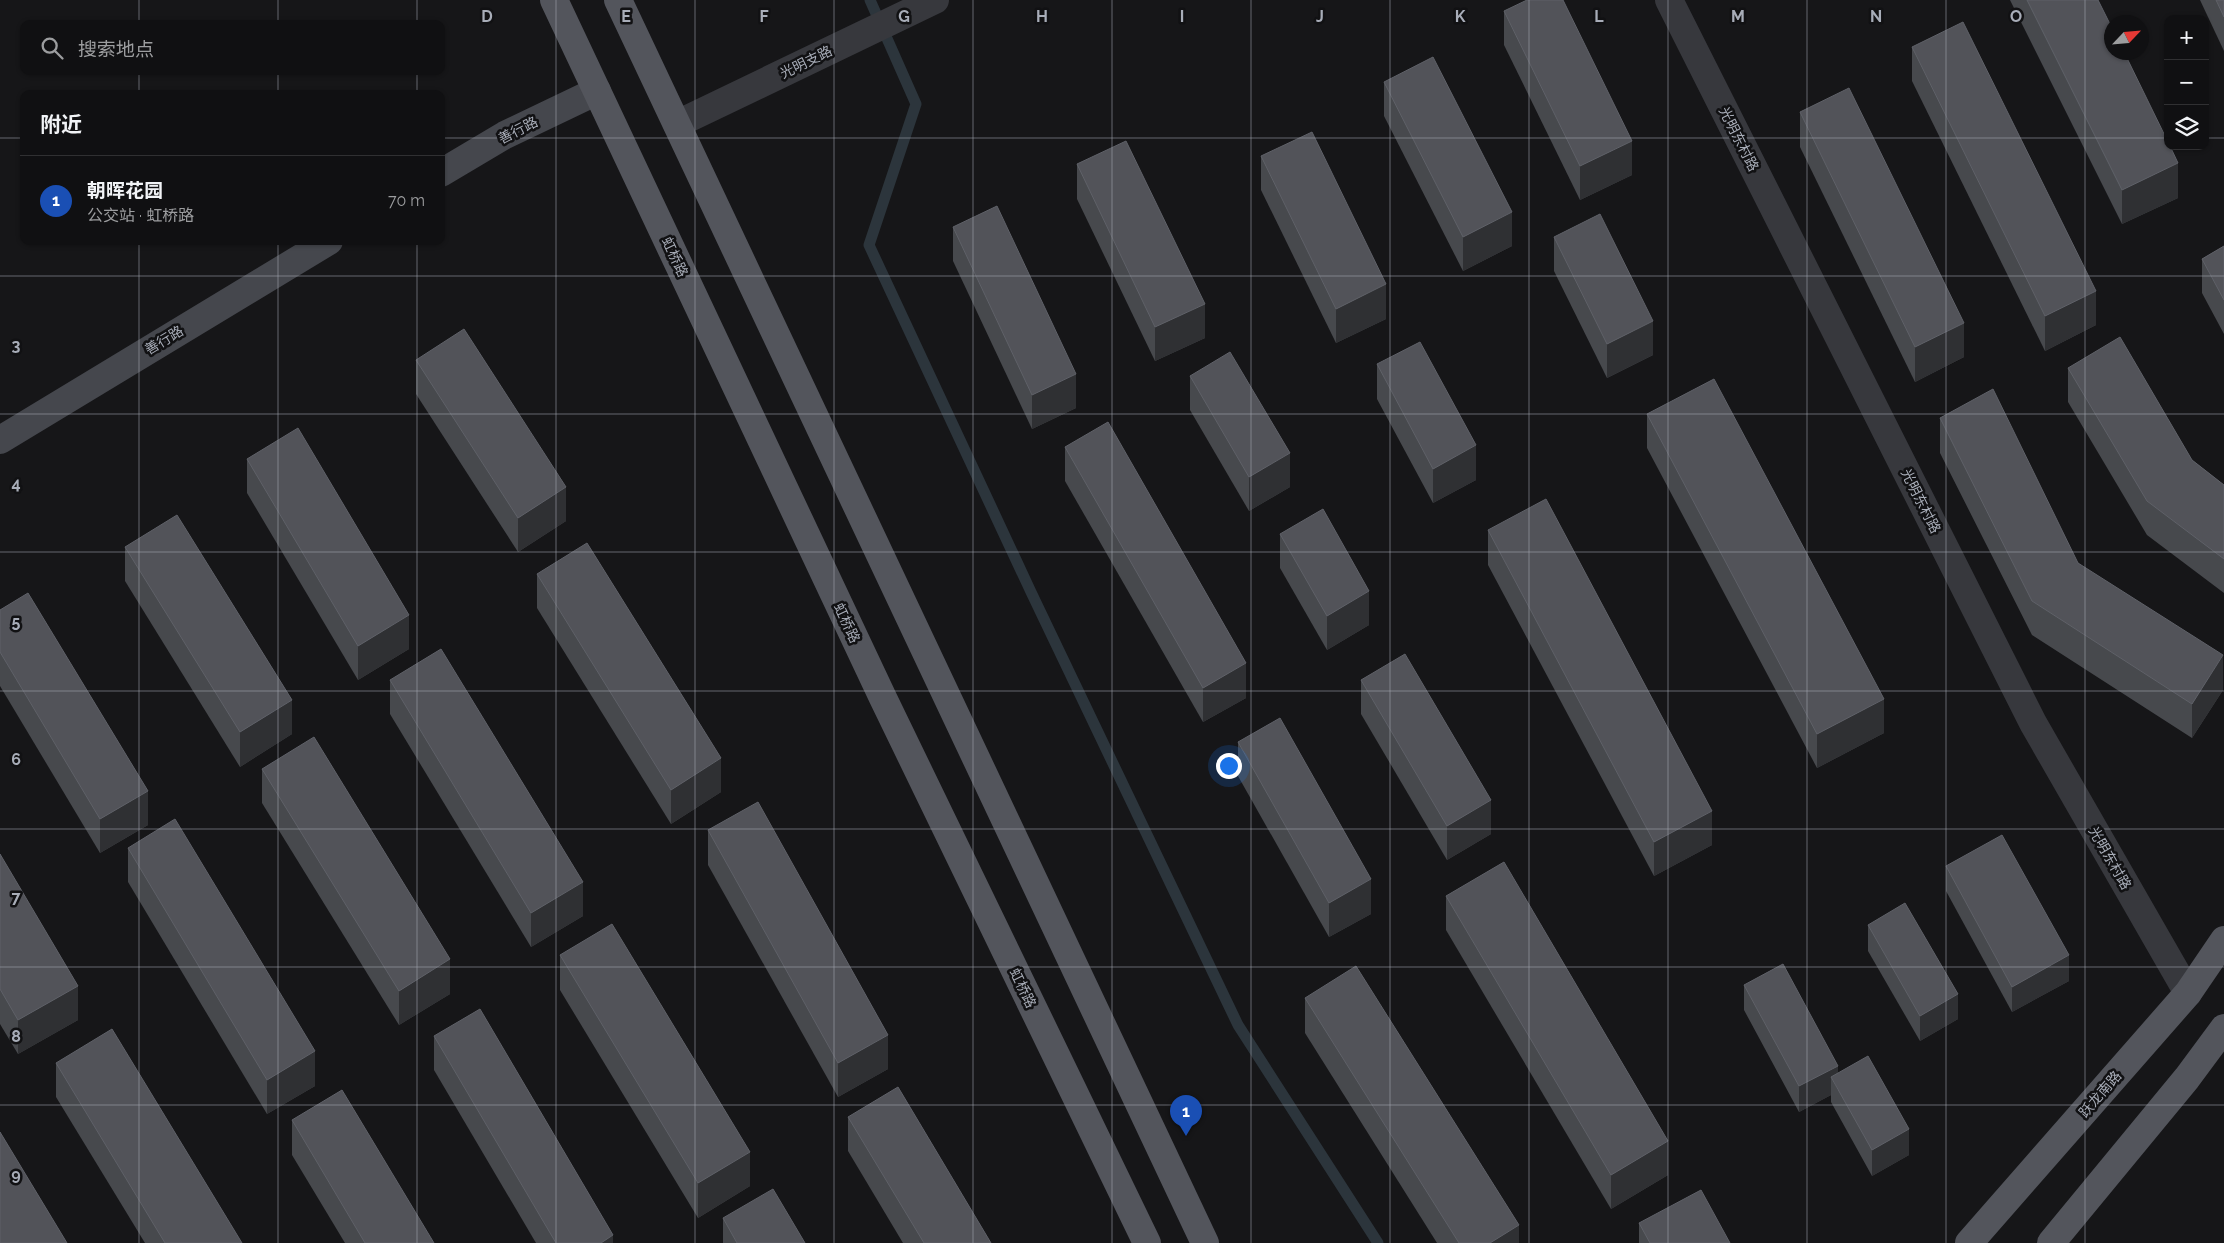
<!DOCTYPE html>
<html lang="zh">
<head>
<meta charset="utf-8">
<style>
	:root { --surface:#101012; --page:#1e1e20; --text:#f1f3f6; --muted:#9c9d9f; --line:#303032; --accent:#f2b134 }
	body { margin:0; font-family:Raleway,"Noto Sans SC",sans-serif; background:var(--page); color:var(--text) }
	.controls { position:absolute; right:15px; top:15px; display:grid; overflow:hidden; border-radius:10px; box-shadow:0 1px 4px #0004 }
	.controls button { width:45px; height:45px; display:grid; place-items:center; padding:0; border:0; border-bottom:1px solid var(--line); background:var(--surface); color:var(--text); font:25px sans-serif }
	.compass { position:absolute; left:2104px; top:15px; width:45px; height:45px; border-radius:50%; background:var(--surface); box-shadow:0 1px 4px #0004; rotate:64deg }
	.you { position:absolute; left:1228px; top:765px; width:18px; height:18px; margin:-12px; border:4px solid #fff; border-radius:50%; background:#1a73e8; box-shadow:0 0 0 8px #1a73e833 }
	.badge { display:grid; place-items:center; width:32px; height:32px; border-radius:50%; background:var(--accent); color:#fff; font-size:16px; font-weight:700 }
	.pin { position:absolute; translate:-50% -41px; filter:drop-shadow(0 1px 2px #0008) }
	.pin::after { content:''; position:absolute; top:26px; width:18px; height:15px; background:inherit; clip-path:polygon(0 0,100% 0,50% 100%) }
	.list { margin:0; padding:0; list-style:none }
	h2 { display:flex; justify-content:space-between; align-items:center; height:65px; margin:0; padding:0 20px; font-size:21px }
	h2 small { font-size:16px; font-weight:400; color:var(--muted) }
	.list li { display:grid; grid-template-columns:32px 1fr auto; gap:15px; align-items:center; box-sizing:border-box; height:90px; padding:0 20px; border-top:1px solid var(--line) }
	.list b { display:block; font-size:19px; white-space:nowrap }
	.list p { margin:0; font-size:16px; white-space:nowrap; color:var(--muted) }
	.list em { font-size:16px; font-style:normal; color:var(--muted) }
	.icon { flex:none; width:28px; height:28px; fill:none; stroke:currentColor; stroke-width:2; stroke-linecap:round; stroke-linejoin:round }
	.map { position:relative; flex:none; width:2224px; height:1243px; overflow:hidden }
	.search { position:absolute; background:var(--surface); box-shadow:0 1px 4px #0004; left:20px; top:20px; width:425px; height:55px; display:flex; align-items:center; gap:12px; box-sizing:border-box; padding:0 18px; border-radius:10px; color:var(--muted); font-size:19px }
	.panel { position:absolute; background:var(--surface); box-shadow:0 1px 4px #0004; left:20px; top:90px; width:425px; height:155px; border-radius:10px }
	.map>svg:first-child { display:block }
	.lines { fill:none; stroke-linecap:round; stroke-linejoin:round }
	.stream { stroke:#2c353c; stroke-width:11 }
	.street { stroke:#37383d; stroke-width:28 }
	.secondary { stroke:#45474d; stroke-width:28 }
	.primary { stroke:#53555c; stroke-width:28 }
	.wall { fill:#47494d }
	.shaded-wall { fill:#2f3033 }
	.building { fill:#525359; stroke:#5f6168 }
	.grid { fill:none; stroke:#a8adb8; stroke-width:1; stroke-opacity:0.55 }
	.labels { text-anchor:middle; stroke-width:5; stroke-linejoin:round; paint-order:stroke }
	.street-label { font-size:14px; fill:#a8adb8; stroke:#111113 }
	.grid-label { font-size:16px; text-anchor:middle; font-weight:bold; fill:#a8adb8; stroke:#111113; stroke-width:5; stroke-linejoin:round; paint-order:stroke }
</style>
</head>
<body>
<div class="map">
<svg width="2224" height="1243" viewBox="0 0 2224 1243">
	<rect width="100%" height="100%" fill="#161618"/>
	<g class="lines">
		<polyline class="stream" points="870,0 916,104 869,245 1031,592 1238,1025 1378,1243"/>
		<g class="street">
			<polyline points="1669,0 2033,723 2188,993"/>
			<polyline points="677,124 935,0"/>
		</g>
		<g class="secondary">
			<polyline points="441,173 505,135 597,91"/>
			<polyline points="0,440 329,241"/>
		</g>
		<g class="primary">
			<polyline points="554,0 883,698 1147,1243"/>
			<polyline points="618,0 1205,1243"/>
			<polyline points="1969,1243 2188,993 2224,940"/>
			<polyline points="2051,1243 2187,1078 2224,1028"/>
		</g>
	</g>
	<g class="wall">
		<polygon points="2010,0 2098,0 2178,198 2122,224"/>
		<polygon points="2200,0 2224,0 2224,51"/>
		<polygon points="1504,11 1632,175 1580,200 1504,45"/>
		<polygon points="1912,47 2096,325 2045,351 1912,81"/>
		<polygon points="1384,82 1512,246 1463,271 1384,116"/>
		<polygon points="1800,112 1964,357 1915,382 1800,147"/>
		<polygon points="1261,156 1386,319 1336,343 1261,190"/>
		<polygon points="1077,164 1205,338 1155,361 1077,199"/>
		<polygon points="953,227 1076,408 1032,429 953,261"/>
		<polygon points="1554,237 1653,355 1607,378 1554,271"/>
		<polygon points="2224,246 2224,334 2202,293 2202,259"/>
		<polygon points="416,360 566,521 518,552 416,394"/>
		<polygon points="1377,364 1476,480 1433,503 1377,399"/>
		<polygon points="2068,368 2192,460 2224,485 2224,593 2147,535 2068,402"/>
		<polygon points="1190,376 1290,487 1249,511 1190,410"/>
		<polygon points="1647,414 1884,733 1817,768 1647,448"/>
		<polygon points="1940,418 2078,563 2223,690 2192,738 2032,635 1940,453"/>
		<polygon points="1065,447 1246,698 1203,722 1065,481"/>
		<polygon points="247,459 409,649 358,680 247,493"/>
		<polygon points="1488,530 1712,845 1654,876 1488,565"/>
		<polygon points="1280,534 1369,625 1327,650 1280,568"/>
		<polygon points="125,547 292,734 240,767 125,581"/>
		<polygon points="537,574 721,792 671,824 537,608"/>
		<polygon points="0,610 148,825 100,853 0,686"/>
		<polygon points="390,680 583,916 531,947 390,714"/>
		<polygon points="1361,680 1491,834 1447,860 1361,714"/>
		<polygon points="1238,742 1371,914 1329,937 1238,776"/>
		<polygon points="262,769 450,994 399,1025 262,803"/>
		<polygon points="708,830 888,1069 838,1097 708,865"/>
		<polygon points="128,848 315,1086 267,1114 128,882"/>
		<polygon points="0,854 78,1020 18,1054 0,1024"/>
		<polygon points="1946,866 2069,981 2012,1012 1946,891"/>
		<polygon points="1446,896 1668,1175 1611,1209 1446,930"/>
		<polygon points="1868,925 1958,1019 1920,1041 1868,951"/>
		<polygon points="560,955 750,1186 698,1218 560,990"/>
		<polygon points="1744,985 1909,1155 1872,1176 1831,1102 1831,1095 1799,1112 1744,1010"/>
		<polygon points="1305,998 1519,1243 1437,1243 1305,1033"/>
		<polygon points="434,1036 613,1243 536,1243 434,1070"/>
		<polygon points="56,1063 242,1243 145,1243 56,1097"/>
		<polygon points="848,1117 991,1243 903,1243 848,1151"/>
		<polygon points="292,1120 434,1243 345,1243 292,1155"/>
		<polygon points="723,1218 805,1243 723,1243"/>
		<polygon points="1639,1223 1730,1243 1639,1243"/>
	</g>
	<g class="shaded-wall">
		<polygon points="1632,141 1632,175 1580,200 1580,166"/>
		<polygon points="2178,163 2178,198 2122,224 2122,190"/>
		<polygon points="1512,212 1512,246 1463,271 1463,237"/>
		<polygon points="1386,284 1386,319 1336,343 1336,309"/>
		<polygon points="2096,291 2096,325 2045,351 2045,316"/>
		<polygon points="1205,304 1205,338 1155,361 1155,327"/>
		<polygon points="1653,321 1653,355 1607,378 1607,344"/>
		<polygon points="1964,323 1964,357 1915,382 1915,347"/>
		<polygon points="1076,374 1076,408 1032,429 1032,395"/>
		<polygon points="1476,445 1476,480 1433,503 1433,469"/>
		<polygon points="1290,453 1290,487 1249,511 1249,477"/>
		<polygon points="566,487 566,521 518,552 518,518"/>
		<polygon points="1369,591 1369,625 1327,650 1327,616"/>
		<polygon points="409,615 409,649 358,680 358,646"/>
		<polygon points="2223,655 2223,690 2192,738 2192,704"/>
		<polygon points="1246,663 1246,698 1203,722 1203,688"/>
		<polygon points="1884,699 1884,733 1817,768 1817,734"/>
		<polygon points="292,700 292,734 240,767 240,732"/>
		<polygon points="721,758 721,792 671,824 671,790"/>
		<polygon points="148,791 148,825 100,853 100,819"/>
		<polygon points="1491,800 1491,834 1447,860 1447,826"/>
		<polygon points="1712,811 1712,845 1654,876 1654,842"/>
		<polygon points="1371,879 1371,914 1329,937 1329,903"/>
		<polygon points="583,882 583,916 531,947 531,913"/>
		<polygon points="2069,955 2069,981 2012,1012 2012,987"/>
		<polygon points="450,959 450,994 399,1025 399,991"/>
		<polygon points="78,986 78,1020 18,1054 18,1020"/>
		<polygon points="1958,994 1958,1019 1920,1041 1920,1016"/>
		<polygon points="888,1035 888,1069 838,1097 838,1063"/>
		<polygon points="315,1051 315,1086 267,1114 267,1080"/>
		<polygon points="1838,1066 1838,1090 1831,1077 1831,1095 1799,1112 1799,1086"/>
		<polygon points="1909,1129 1909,1155 1872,1176 1872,1150"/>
		<polygon points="1668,1141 1668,1175 1611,1209 1611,1175"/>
		<polygon points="750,1152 750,1186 698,1218 698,1183"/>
		<polygon points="1519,1225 1519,1243 1490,1243"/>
		<polygon points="613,1235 613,1243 601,1243"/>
	</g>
	<g class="building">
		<polygon points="1527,0 1563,0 1632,141 1580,166 1504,11"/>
		<polygon points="2027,0 2098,0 2112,28 2112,52 2124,52 2168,142 2168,146 2170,146 2178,163 2122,190"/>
		<polygon points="2216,0 2224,0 2224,17"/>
		<polygon points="1963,22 2096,291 2045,316 1912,47"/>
		<polygon points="1433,57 1512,212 1463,237 1384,82"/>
		<polygon points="1849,88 1964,323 1915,347 1800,112"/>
		<polygon points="1312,132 1386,284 1336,309 1261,156"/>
		<polygon points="1126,141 1205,304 1155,327 1077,164"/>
		<polygon points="997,206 1076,374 1032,395 953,227"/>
		<polygon points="1600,214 1653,321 1607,344 1554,237"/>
		<polygon points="2224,246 2224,300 2202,259"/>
		<polygon points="464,329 566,487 518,518 416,360"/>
		<polygon points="2120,337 2192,460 2224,485 2224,559 2147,501 2068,368"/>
		<polygon points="1420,342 1476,445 1433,469 1377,364"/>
		<polygon points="1230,352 1290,453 1249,477 1190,376"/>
		<polygon points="1714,379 1884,699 1817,734 1647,414"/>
		<polygon points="1993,389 2078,563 2223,655 2192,704 2032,601 1940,418"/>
		<polygon points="1108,422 1246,663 1203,688 1065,447"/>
		<polygon points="298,428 409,615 358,646 247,459"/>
		<polygon points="1546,499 1712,811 1654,842 1488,530"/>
		<polygon points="1323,509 1369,591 1327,616 1280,534"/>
		<polygon points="177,515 292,700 240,732 125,547"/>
		<polygon points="587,543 721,758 671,790 537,574"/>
		<polygon points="28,593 148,791 100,819 0,652 0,610"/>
		<polygon points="441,649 583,882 531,913 390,680"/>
		<polygon points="1405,654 1491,800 1447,826 1361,680"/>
		<polygon points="1280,718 1371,879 1329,903 1238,742"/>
		<polygon points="314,737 450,959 399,991 262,769"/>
		<polygon points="758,802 888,1035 838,1063 708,830"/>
		<polygon points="175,819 315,1051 267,1080 128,848"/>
		<polygon points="2002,835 2069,955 2012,987 1946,866"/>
		<polygon points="0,854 78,986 18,1020 0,989"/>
		<polygon points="1504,862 1668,1141 1611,1175 1446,896"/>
		<polygon points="1905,903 1958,994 1920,1016 1868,925"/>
		<polygon points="612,924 750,1152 698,1183 560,955"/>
		<polygon points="1783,964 1838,1066 1799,1086 1744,985"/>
		<polygon points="1356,966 1519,1225 1490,1243 1459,1243 1305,998"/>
		<polygon points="480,1009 613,1235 601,1243 556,1243 434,1036"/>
		<polygon points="112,1029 242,1243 165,1243 56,1063"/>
		<polygon points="1868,1056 1909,1129 1872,1150 1831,1077"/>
		<polygon points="898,1087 991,1243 924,1243 848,1117"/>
		<polygon points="342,1090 434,1243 365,1243 292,1120"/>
		<polygon points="0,1132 67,1243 0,1243"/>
		<polygon points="773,1189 805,1243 737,1243 723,1218"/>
		<polygon points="1701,1190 1730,1243 1650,1243 1639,1223"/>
	</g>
	<path class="grid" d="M 139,0 L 139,24M 278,0 L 278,24M 417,0 L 417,24M 556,0 L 556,1243M 695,0 L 695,1243M 834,0 L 834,1243M 973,0 L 973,1243M 1112,0 L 1112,1243M 1251,0 L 1251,1243M 1390,0 L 1390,1243M 1529,0 L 1529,1243M 1668,0 L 1668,1243M 1807,0 L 1807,1243M 1946,0 L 1946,1243M 2085,0 L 2085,1243M 139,71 L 139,94M 278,71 L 278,94M 417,71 L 417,94M 0,138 L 24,138M 441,138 L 2168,138M 2205,138 L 2224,138M 139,241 L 139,1243M 278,241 L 278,1243M 417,241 L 417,1243M 0,276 L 2224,276M 0,414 L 2224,414M 0,552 L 2224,552M 0,691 L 2224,691M 0,829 L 2224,829M 0,967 L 2224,967M 0,1105 L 2224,1105"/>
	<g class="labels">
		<g class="street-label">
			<text transform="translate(806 62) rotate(-26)" y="5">光明支路</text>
			<text transform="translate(518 130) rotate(-27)" y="5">善行路</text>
			<text transform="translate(1739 139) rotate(63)" y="5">光明东村路</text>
			<text transform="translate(675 257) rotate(65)" y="5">虹桥路</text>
			<text transform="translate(164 340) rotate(-31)" y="5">善行路</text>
			<text transform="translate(1921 501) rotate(63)" y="5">光明东村路</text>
			<text transform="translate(847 623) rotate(65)" y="5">虹桥路</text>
			<text transform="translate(2110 858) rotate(60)" y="5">光明东村路</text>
			<text transform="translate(1023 988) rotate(64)" y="5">虹桥路</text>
			<text transform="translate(2100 1094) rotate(-49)" y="5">跃龙南路</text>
		</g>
	</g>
	<g class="grid-label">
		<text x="487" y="22">D</text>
		<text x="626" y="22">E</text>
		<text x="764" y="22">F</text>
		<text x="904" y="22">G</text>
		<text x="1042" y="22">H</text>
		<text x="1182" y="22">I</text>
		<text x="1320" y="22">J</text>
		<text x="1460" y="22">K</text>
		<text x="1599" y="22">L</text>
		<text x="1738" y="22">M</text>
		<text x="1876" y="22">N</text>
		<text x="2016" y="22">O</text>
		<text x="16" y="351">3</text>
		<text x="16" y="489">4</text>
		<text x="16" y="627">5</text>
		<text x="16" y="765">6</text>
		<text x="16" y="903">7</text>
		<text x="16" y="1042">8</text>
		<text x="16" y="1180">9</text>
	</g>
</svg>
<div class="controls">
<button>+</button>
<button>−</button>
<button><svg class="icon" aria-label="layers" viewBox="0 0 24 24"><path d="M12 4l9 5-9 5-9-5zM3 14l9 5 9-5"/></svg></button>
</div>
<svg class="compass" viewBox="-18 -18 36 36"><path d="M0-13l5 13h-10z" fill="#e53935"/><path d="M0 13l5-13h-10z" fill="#9c9d9f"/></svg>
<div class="you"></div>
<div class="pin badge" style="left:1186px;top:1136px;background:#1a4fb4">1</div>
<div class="search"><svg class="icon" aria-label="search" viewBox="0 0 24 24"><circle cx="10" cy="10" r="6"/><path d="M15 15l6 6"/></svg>搜索地点</div>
<section class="panel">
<h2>附近<small></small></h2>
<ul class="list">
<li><span class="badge" style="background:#1a4fb4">1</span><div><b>朝晖花园</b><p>公交站 · 虹桥路</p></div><em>70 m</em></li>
</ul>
</section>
</div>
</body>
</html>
